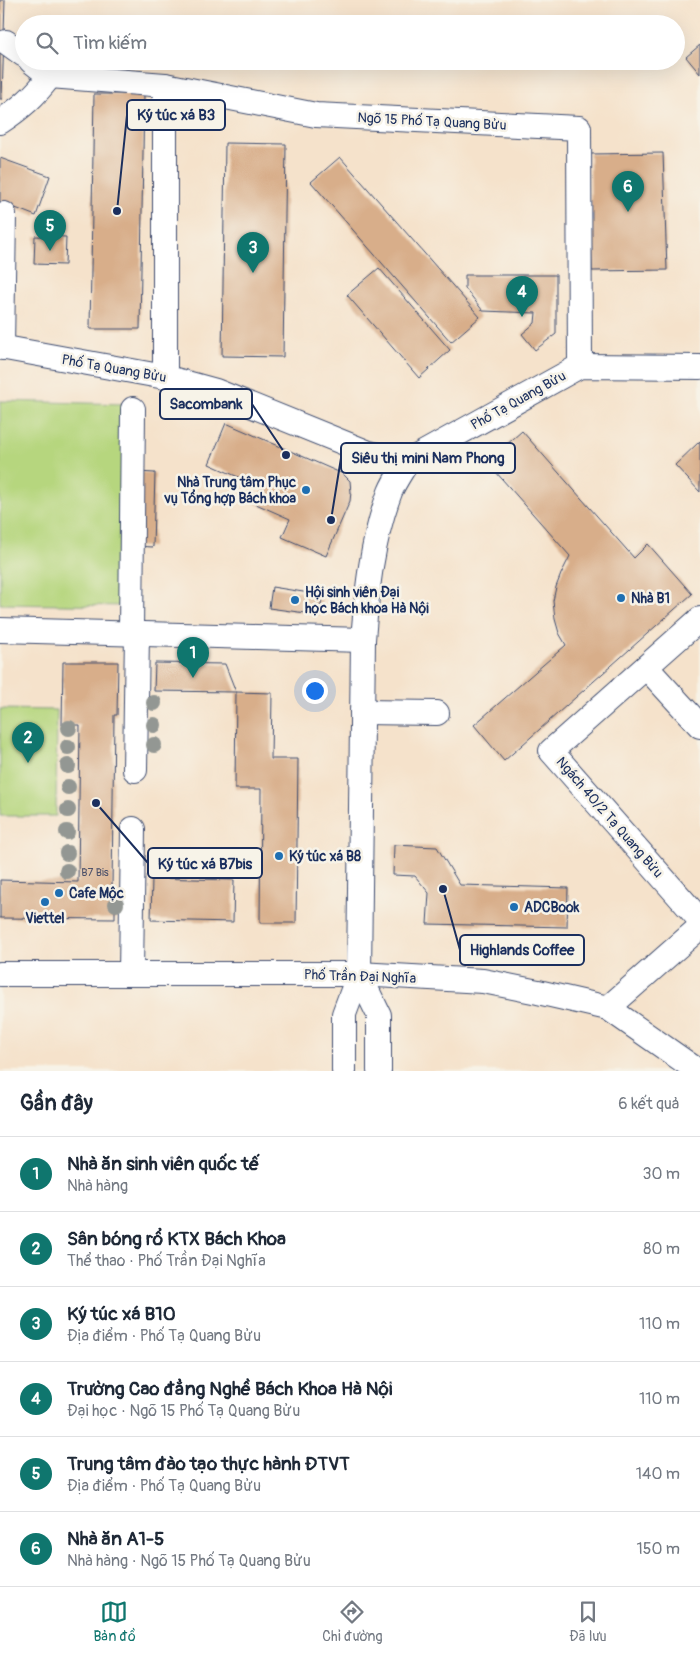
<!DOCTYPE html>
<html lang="vi">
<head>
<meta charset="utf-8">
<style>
	:root { --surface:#fff; --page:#f6f6f7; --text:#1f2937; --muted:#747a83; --line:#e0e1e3; --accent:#0f766e }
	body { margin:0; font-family:Pangolin,sans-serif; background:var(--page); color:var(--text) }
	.you { position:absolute; left:314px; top:690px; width:18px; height:18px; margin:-12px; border:4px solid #fff; border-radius:50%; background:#1a73e8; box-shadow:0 0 0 8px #1a73e833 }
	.badge { display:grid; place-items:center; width:32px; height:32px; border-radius:50%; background:var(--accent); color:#fff; font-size:16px; font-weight:700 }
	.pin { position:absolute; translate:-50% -41px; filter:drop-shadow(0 1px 2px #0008) }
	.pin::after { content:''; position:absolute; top:26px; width:18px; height:15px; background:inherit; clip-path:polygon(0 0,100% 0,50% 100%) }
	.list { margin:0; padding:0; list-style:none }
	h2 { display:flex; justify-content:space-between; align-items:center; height:65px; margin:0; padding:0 20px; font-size:21px }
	h2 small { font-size:16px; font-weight:400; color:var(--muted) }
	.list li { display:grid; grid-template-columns:32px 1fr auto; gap:15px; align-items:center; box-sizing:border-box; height:75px; padding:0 20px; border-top:1px solid var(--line) }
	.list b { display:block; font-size:19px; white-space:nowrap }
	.list p { margin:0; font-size:16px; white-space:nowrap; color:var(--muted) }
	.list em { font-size:16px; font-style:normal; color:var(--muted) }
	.icon { flex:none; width:28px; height:28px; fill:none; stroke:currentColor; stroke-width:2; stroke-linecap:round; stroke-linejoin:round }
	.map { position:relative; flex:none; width:700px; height:1071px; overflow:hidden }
	.search { position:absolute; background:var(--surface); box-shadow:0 5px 20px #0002; left:15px; right:15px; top:15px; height:55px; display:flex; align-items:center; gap:12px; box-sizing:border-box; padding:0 18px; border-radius:28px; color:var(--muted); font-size:19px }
	.sheet { height:515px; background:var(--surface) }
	nav { display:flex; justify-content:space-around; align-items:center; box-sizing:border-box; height:70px; border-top:1px solid var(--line); background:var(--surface); font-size:14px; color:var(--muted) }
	nav a { display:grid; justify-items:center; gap:2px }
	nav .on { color:var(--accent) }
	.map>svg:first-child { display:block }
	.green { fill:#b6d67e; stroke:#68826e }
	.building { fill:#d8ae8a }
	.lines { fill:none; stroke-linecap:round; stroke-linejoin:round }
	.minor-casing { stroke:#3c4a6e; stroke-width:26 }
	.minor { stroke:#fff; stroke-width:24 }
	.tree { fill:#939793 }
	.poi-dot { fill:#1f6fb2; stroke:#f7f3e8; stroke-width:2 }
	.labels { text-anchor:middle; stroke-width:5; stroke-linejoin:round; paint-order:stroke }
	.number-label { font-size:11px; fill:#4a4f69 }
	.street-label { font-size:14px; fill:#1b2f5e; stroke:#f7f3e8 }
	.poi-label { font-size:14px; font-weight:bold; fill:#1b2f5e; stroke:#f7f3e8; text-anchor:start }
	.leader { fill:none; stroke:#1b2f5e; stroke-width:2 }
	.callout-dot { fill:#1b2f5e; stroke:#f7f3e8; stroke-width:2 }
	.callout { fill:#f7f3e8; stroke:#1b2f5e; stroke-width:2 }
	.callout-label { font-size:15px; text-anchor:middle; font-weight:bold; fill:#1b2f5e }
</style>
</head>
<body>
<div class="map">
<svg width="700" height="1071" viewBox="0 0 700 1071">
	<rect width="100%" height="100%" fill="#f7f3e8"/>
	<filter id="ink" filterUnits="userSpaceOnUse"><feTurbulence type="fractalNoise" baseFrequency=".02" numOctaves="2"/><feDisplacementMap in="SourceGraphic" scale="10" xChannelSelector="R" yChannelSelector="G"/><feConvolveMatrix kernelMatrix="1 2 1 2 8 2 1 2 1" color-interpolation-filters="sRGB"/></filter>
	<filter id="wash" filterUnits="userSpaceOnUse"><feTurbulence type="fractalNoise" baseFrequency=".0096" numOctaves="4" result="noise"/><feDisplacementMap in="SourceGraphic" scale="20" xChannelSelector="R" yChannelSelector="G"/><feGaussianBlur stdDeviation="1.12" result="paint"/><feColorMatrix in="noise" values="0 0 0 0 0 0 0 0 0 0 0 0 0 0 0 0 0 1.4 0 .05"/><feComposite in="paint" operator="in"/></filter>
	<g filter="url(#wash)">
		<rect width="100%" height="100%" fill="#f5e2cb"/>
		<g class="green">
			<polygon points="0,401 131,404 127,606 0,604"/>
			<polygon points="0,709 57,710 56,816 0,816"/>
		</g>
		<g id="blocks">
			<g class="building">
				<polygon points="0,0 5,0 2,99 0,99"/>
				<polygon points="700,45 700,74 686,57"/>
				<polygon points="94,94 144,94 140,329 90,329"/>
				<polygon points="225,143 286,144 283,357 222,356"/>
				<polygon points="663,153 667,270 592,271 590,154"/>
				<polygon points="340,157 480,317 451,342 311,182"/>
				<polygon points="0,158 50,176 36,216 0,202"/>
				<polygon points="35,236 66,237 65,265 34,264"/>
				<polygon points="379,268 450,350 419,378 347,295"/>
				<polygon points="465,275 556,275 556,334 535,350 522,334 535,323 536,313 483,311 465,288"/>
				<polygon points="226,423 343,474 350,481 351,492 350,501 326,556 282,537 290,519 256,504 263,488 209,464"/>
				<polygon points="522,431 634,558 648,544 692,594 504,761 474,725 566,645 559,633 555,619 553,601 556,587 561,574 570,556 487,462"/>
				<polygon points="700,441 700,492 675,465"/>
				<polygon points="136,472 155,473 153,547 133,546"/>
				<polygon points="272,587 322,595 320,615 269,608"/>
				<polygon points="63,662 118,662 117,715 114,715 112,889 115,889 115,919 0,918 0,880 78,882 80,725 62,725"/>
				<polygon points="155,663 225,664 236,692 154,691"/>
				<polygon points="236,692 272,693 271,759 298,759 296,923 260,923 261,789 235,789"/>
				<polygon points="394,845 437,847 460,885 568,888 567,927 427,924 429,893 415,876 393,875"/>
				<polygon points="152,878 234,880 233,922 151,920"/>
			</g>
		</g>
	</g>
	<g filter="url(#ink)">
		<use href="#blocks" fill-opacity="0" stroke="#3c4a6e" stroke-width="1"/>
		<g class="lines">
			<g class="minor-casing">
				<g id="minor">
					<polyline points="6,42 24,55"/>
					<polyline points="31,61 50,76 165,85 316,115 579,128 580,366"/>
					<path d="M 0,122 C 21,108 35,96 50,76"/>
					<polyline points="0,347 165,377 216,391 369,453 407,462 580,366 700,367"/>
					<polyline points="2,348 4,214"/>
					<polyline points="165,377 165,85"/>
					<polyline points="700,619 551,751 700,920"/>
					<polyline points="0,630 363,640"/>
					<polyline points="131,633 133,409"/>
					<polyline points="646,667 700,726"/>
					<polyline points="362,712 437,713"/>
					<polyline points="135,770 137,633"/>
					<polyline points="0,974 359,974 483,981 538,992 608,1008 698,1071"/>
					<polyline points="131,974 133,829"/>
					<polyline points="359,974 379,1015 379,1071"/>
					<polyline points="608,1008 700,927"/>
					<path d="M 344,1071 L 344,1014 L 359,974 L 363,640 C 367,589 372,540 390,492 C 394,482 401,472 407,462"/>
				</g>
			</g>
			<use href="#minor" class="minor"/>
		</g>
		<g class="tree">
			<circle cx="154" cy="703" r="8"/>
			<circle cx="154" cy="725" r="8"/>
			<circle cx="69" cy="728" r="8"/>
			<circle cx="154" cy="745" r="8"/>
			<circle cx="68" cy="747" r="8"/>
			<circle cx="68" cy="766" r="8"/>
			<circle cx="68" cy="787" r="8"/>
			<circle cx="68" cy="810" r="8"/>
			<circle cx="67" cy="832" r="8"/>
			<circle cx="67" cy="853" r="8"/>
			<circle cx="67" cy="871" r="8"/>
			<circle cx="116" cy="904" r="8"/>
		</g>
	</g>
	<g class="poi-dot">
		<circle cx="306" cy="490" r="5"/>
		<circle cx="621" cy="598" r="5"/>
		<circle cx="295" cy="600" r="5"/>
		<circle cx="279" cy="856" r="5"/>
		<circle cx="59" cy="893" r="5"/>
		<circle cx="45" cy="902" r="5"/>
		<circle cx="514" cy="907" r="5"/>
	</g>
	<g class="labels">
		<g class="number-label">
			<text x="95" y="876">B7 Bis</text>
		</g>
		<g class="street-label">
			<text transform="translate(432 121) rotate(3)" y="5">Ngõ 15 Phố Tạ Quang Bửu</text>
			<text transform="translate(114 368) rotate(10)" y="5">Phố Tạ Quang Bửu</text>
			<text transform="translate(518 400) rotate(-29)" y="5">Phố Tạ Quang Bửu</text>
			<text transform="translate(610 817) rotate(49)" y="5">Ngách 40/2 Tạ Quang Bửu</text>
			<text transform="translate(360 976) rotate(2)" y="5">Phố Trần Đại Nghĩa</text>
		</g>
		<g class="poi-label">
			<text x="296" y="487" text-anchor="end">Nhà Trung tâm Phục<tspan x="296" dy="16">vụ Tổng hợp Bách khoa</tspan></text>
			<text x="305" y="597">Hội sinh viên Đại<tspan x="305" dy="16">học Bách khoa Hà Nội</tspan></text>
			<text x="631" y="603">Nhà B1</text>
			<text x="289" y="861">Ký túc xá B8</text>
			<text x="69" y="898">Cafe Mộc</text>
			<text x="524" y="912">ADCBook</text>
			<text x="45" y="923" text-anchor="middle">Viettel</text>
		</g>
	</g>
	<path class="leader" d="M117 211L127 115M286 455L252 404M331 520L341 458M96 803L148 863M443 889L460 950"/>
	<g class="callout-dot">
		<circle cx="117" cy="211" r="5"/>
		<circle cx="286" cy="455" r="5"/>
		<circle cx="331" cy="520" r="5"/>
		<circle cx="96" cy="803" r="5"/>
		<circle cx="443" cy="889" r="5"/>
	</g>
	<g class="callout">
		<rect x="127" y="100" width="98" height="30" rx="5"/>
		<rect x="160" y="389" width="92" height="30" rx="5"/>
		<rect x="341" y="443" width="174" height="30" rx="5"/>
		<rect x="148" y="848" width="114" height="30" rx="5"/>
		<rect x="460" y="935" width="124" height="30" rx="5"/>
	</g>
	<g class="callout-label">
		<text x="176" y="120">Ký túc xá B3</text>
		<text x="206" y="409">Sacombank</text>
		<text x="428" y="463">Siêu thị mini Nam Phong</text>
		<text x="205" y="869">Ký túc xá B7bis</text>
		<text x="522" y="955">Highlands Coffee</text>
	</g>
</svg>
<div class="you"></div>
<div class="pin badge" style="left:193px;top:678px">1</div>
<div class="pin badge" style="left:28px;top:763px">2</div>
<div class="pin badge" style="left:253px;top:273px">3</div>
<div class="pin badge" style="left:522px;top:317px">4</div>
<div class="pin badge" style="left:50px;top:251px">5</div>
<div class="pin badge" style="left:628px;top:212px">6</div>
<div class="search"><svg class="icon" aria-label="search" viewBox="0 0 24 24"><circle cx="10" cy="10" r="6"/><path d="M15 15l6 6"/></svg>Tìm kiếm</div>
</div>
<section class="sheet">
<h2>Gần đây<small>6 kết quả</small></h2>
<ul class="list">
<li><span class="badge">1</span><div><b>Nhà ăn sinh viên quốc tế</b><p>Nhà hàng</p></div><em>30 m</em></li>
<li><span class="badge">2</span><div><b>Sân bóng rổ KTX Bách Khoa</b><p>Thể thao · Phố Trần Đại Nghĩa</p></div><em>80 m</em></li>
<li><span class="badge">3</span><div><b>Ký túc xá B10</b><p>Địa điểm · Phố Tạ Quang Bửu</p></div><em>110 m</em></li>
<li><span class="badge">4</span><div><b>Trường Cao đẳng Nghề Bách Khoa Hà Nội</b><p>Đại học · Ngõ 15 Phố Tạ Quang Bửu</p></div><em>110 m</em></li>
<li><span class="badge">5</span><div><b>Trung tâm đào tạo thực hành ĐTVT</b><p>Địa điểm · Phố Tạ Quang Bửu</p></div><em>140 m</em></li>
<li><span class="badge">6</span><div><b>Nhà ăn A1-5</b><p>Nhà hàng · Ngõ 15 Phố Tạ Quang Bửu</p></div><em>150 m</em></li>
</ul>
</section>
<nav>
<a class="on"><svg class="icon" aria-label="map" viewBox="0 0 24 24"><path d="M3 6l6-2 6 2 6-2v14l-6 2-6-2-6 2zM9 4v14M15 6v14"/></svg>Bản đồ</a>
<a><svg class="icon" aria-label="directions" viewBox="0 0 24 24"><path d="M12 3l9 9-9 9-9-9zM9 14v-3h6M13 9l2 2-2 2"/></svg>Chỉ đường</a>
<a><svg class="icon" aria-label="saved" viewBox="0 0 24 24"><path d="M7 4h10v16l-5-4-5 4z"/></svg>Đã lưu</a>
</nav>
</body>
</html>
